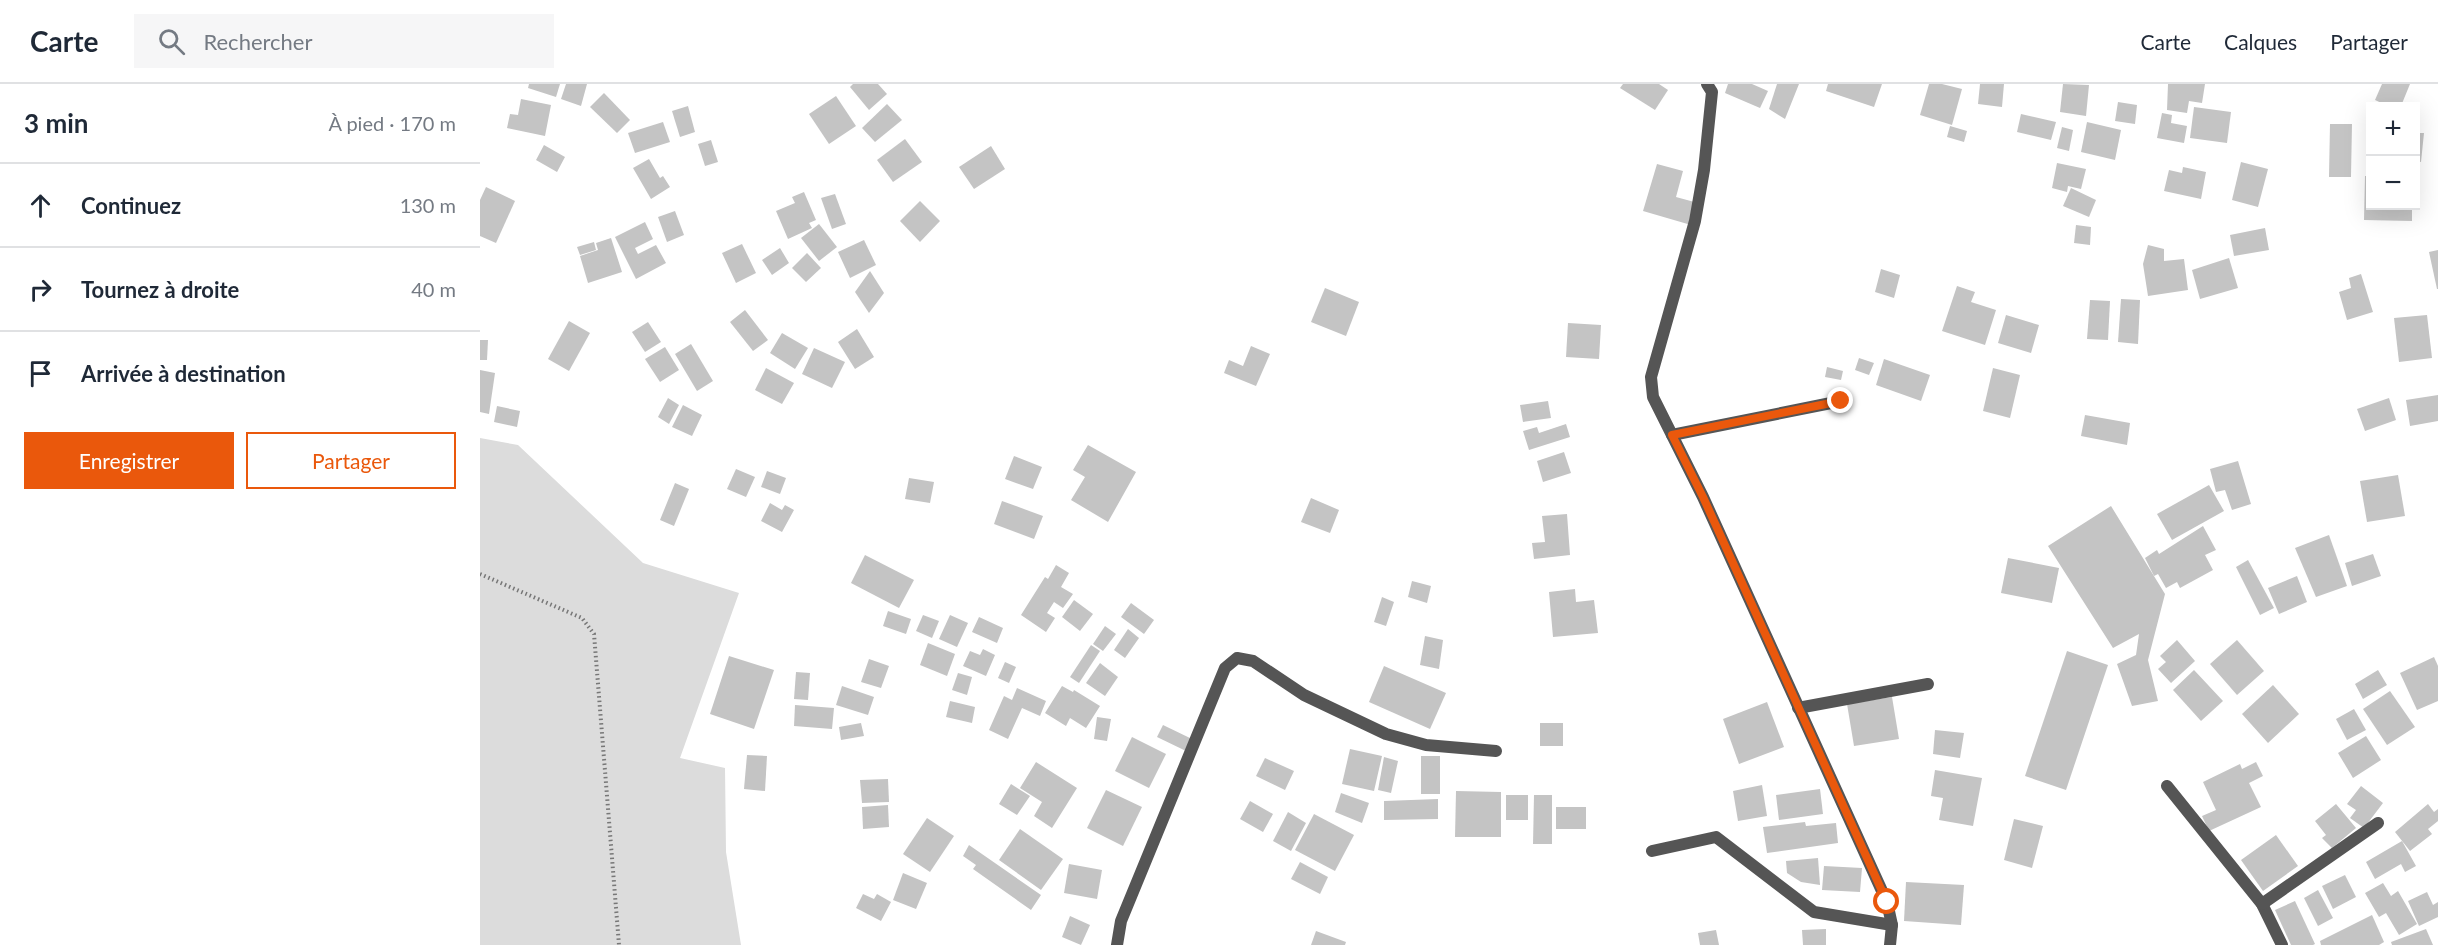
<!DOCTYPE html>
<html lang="fr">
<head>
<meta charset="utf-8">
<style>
	:root { --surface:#fff; --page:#f6f6f7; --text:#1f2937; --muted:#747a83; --line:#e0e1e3; --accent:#ea580c }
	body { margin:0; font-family:Lato,sans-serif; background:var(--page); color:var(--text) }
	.controls { position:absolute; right:18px; top:18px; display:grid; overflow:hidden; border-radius:0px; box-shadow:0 6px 24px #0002 }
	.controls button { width:54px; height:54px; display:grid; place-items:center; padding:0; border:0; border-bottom:2px solid var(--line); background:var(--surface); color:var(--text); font:30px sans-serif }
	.stop { position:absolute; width:18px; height:18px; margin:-14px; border:4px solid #ea580c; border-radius:50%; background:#fff }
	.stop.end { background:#ea580c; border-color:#fff; box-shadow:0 2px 6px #0008 }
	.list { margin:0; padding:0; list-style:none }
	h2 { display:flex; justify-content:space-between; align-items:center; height:78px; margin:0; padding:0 24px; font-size:26px }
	h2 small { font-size:20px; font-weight:400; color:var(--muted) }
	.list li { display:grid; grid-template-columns:39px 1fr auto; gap:18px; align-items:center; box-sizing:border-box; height:84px; padding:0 24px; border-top:2px solid var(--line) }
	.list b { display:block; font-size:22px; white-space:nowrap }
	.list em { font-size:20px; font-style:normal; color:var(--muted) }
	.actions { display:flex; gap:12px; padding:18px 24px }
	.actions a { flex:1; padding:14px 0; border:2px solid var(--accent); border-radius:0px; text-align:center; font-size:21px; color:var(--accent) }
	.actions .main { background:var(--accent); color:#fff }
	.icon { flex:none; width:33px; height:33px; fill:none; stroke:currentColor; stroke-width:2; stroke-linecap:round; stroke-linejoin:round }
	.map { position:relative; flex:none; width:1958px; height:861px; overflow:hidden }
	header { display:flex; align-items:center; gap:36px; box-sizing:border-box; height:84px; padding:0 30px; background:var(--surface); border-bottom:2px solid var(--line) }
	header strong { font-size:28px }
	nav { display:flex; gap:33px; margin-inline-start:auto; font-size:21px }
	.search { width:420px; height:54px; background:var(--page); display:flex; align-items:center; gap:15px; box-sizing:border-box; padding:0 21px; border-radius:0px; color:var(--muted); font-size:22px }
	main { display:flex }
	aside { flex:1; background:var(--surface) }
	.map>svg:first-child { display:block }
	.green { fill:#dcdcdc }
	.building { fill:#c4c4c4 }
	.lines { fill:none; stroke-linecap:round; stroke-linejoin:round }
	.path { stroke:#777; stroke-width:4; stroke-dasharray:1.5 3; stroke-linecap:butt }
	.service { stroke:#555; stroke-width:12 }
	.minor { stroke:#555; stroke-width:12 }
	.route { stroke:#ea580c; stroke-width:8 }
</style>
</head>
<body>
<header>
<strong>Carte</strong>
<div class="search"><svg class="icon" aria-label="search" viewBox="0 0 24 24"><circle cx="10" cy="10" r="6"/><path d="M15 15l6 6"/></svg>Rechercher</div>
<nav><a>Carte</a><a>Calques</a><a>Partager</a></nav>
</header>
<main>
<aside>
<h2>3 min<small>À pied · 170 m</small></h2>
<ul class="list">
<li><svg class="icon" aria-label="ahead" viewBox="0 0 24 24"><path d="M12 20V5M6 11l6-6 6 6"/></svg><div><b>Continuez</b></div><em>130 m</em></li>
<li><svg class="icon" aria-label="right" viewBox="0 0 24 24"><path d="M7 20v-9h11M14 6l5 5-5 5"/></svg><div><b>Tournez à droite</b></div><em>40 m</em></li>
<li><svg class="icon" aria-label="arrive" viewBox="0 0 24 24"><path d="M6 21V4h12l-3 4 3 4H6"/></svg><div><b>Arrivée à destination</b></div></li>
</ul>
<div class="actions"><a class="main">Enregistrer</a><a>Partager</a></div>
</aside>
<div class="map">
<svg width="1958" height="861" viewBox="0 0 1958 861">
	<rect width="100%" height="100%" fill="#fff"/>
	<polygon class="green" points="0,354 38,361 163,479 259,509 200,674 245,684 246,768 261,861 0,861"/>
	<g class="building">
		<polygon points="49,0 80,0 76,13 48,4"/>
		<polygon points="86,0 107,0 101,22 81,15"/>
		<polygon points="373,0 398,0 407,10 389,26 370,3"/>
		<polygon points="1143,0 1179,0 1188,6 1175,26 1140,4"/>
		<polygon points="1248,0 1272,0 1288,7 1280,24 1245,9"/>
		<polygon points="1297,0 1319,0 1305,35 1289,25"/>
		<polygon points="1348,0 1402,0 1394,23 1346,7"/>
		<polygon points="1449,0 1462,0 1482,5 1472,41 1440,31"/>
		<polygon points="1500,0 1524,0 1522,23 1498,20"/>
		<polygon points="1583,0 1609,1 1606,32 1580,28"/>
		<polygon points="1688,0 1725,0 1722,19 1709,17 1707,29 1687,26"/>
		<polygon points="1902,0 1930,0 1921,22 1908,22 1895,16"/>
		<polygon points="124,9 150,36 137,49 110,23"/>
		<polygon points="356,12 376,42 349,60 329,30"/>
		<polygon points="41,15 71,21 65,52 27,44 30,30 38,31"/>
		<polygon points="1638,18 1657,21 1655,40 1635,37"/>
		<polygon points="407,20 422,36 395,58 382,44"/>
		<polygon points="208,22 215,48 200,53 192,27"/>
		<polygon points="1714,23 1751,28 1747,59 1710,54"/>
		<polygon points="1682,29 1692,31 1691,39 1707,42 1704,59 1677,54"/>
		<polygon points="1541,30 1576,38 1571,56 1537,48"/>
		<polygon points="183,38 190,58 155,69 148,49"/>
		<polygon points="1607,38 1641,46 1635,76 1601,68"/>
		<polygon points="1850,40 1872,40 1871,93 1849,93"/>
		<polygon points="1470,42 1487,47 1484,58 1467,53"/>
		<polygon points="1582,43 1593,46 1589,67 1577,64"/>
		<polygon points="1936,49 1944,49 1941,78 1936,77"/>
		<polygon points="425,55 442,78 413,98 397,76"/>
		<polygon points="231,56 238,78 225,82 218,60"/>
		<polygon points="64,61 85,73 77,88 56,76"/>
		<polygon points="511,62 525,85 494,105 479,83"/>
		<polygon points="169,75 180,94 183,92 190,103 171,115 153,84"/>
		<polygon points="1761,78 1788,85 1778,123 1752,116"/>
		<polygon points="1577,79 1606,85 1601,105 1588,102 1587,108 1572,104"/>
		<polygon points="1177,80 1203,87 1196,113 1218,119 1211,141 1163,127"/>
		<polygon points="1703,83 1726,88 1721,115 1684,107 1689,86 1702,89"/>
		<polygon points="1885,92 1890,92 1890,122 1936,122 1936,100 1940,100 1939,126 1932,126 1932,137 1884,136"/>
		<polygon points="6,103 35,117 16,159 0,152 0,116"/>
		<polygon points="1591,104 1616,116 1609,133 1583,122"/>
		<polygon points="324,108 336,136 329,139 332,144 308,155 296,127 315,119 312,113"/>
		<polygon points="355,110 366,140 352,145 341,114"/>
		<polygon points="440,117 460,137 440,158 420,137"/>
		<polygon points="195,127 204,151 187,158 178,133"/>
		<polygon points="165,138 173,155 155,164 158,170 176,161 186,179 156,195 135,153"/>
		<polygon points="339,140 357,163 339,177 321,154"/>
		<polygon points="1596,141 1611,143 1610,161 1594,159"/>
		<polygon points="1785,144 1789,166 1754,172 1750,151"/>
		<polygon points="131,154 142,188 108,199 100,172 118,166 116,159"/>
		<polygon points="384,156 396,181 370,194 358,168"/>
		<polygon points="114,158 116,166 100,171 97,163"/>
		<polygon points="262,160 276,189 256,199 242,169"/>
		<polygon points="1668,161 1684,165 1684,177 1704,175 1708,206 1668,212 1663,180"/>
		<polygon points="300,164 309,179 292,191 282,176"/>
		<polygon points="1958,166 1958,205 1957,205 1949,168"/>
		<polygon points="327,169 341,184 326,198 312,184"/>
		<polygon points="1749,174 1758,204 1720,215 1712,186"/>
		<polygon points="1401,185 1420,191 1414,214 1395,208"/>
		<polygon points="390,187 404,209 389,229 375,208"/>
		<polygon points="1881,190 1893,228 1867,236 1859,208 1871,204 1869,194"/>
		<polygon points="1477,202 1495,208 1491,218 1516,226 1505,261 1462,247"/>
		<polygon points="845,204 879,218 866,252 831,238"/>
		<polygon points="1641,215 1660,216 1658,260 1638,258"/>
		<polygon points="1610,216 1630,217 1628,256 1607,255"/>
		<polygon points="265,226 288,256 273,267 250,238"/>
		<polygon points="1526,231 1559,241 1551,269 1518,259"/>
		<polygon points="1947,231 1952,274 1919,278 1914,234"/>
		<polygon points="89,237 110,249 89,287 68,275"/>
		<polygon points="168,238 181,258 165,268 152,248"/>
		<polygon points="1088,239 1121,241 1119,275 1086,273"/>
		<polygon points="377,245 394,273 375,285 358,258"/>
		<polygon points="302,249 328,264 315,285 290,269"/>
		<polygon points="0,256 8,256 7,276 0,276"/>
		<polygon points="211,260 233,297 217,307 195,270"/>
		<polygon points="771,262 790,270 776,302 744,289 749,276 763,282"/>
		<polygon points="185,263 199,286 180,298 165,275"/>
		<polygon points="334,264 365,278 352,304 322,290"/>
		<polygon points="1379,274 1394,279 1389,291 1375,286"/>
		<polygon points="1404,275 1450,291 1441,317 1396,301"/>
		<polygon points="1347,283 1363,287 1361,296 1345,293"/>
		<polygon points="286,284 314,299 302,320 275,306"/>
		<polygon points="1513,284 1540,291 1530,334 1503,327"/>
		<polygon points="0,286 15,289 9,330 0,328"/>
		<polygon points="1958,311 1958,337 1930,342 1926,316"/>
		<polygon points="188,314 199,321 189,340 178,333"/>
		<polygon points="1909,314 1916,336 1885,347 1877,325"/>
		<polygon points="1068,317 1071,334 1043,338 1040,321"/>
		<polygon points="203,321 222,331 212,352 192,343"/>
		<polygon points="17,322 40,327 37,343 14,338"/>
		<polygon points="1605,331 1650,339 1647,361 1601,352"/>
		<polygon points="1086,340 1090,353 1049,366 1043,347 1057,343 1059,349"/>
		<polygon points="608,361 656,388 628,438 591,416 605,393 593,386"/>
		<polygon points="1084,368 1091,389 1063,398 1057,377"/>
		<polygon points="534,372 562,383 553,405 525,395"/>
		<polygon points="1758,377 1771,420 1752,426 1745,406 1736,408 1730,385"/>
		<polygon points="256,385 275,393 266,413 247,405"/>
		<polygon points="287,387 306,394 300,410 281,403"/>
		<polygon points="1918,391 1925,432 1887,438 1880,397"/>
		<polygon points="429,394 454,398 450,419 425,415"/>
		<polygon points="195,399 209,405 194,442 180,436"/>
		<polygon points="1729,401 1744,427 1692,456 1677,430"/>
		<polygon points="831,414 859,426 850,449 821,438"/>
		<polygon points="522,417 563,432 554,455 514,440"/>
		<polygon points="290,419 302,426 305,421 314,426 302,448 281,437"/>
		<polygon points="1631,422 1685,510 1668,576 1678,617 1652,622 1637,580 1656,571 1659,550 1633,564 1568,462"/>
		<polygon points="1087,430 1090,471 1054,475 1052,459 1065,458 1062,432"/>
		<polygon points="1723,442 1736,466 1725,471 1733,486 1700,504 1697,498 1686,504 1678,490 1674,492 1665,474 1677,466 1679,470"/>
		<polygon points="1849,451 1867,502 1836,513 1815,464"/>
		<polygon points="1893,470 1901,492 1872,502 1865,479"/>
		<polygon points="385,471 434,496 419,524 371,499"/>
		<polygon points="1528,474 1579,484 1572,519 1521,509"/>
		<polygon points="1768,476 1794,524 1780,531 1756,483"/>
		<polygon points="576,481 589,489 581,503 593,510 583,524 574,518 567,529 575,534 566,548 541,531 565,493 568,495"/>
		<polygon points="1817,492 1827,518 1799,530 1788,504"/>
		<polygon points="932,497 951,502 947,519 928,513"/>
		<polygon points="1095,505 1096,518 1114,516 1118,549 1073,553 1069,508"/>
		<polygon points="902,513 914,518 906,542 894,538"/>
		<polygon points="594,516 613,530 600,547 582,533"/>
		<polygon points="651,519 674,536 664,550 641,533"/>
		<polygon points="408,527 431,535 426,550 403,542"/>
		<polygon points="443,531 459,537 452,554 436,547"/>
		<polygon points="470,531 488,539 477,563 459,555"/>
		<polygon points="499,533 523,544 517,559 492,548"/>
		<polygon points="625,542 636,550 623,567 613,560"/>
		<polygon points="648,545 659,554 645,574 634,566"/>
		<polygon points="945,552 963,556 959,585 940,581"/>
		<polygon points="1697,556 1715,577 1691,599 1678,585 1686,578 1680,572"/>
		<polygon points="1757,556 1784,587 1757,611 1730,580"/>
		<polygon points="448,559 475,570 467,592 440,581"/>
		<polygon points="611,561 620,567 599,599 590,593"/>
		<polygon points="503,565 515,571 506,592 483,582 490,567 500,571"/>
		<polygon points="1587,567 1628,581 1586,706 1545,692"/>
		<polygon points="249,572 294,586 274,645 230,630"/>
		<polygon points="1954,573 1958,582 1958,617 1937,626 1920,589"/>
		<polygon points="389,575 409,582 401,604 381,598"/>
		<polygon points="525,578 536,583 529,599 518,594"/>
		<polygon points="620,579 638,593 625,612 606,599"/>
		<polygon points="904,582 966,609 950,645 889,618"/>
		<polygon points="1714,586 1743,617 1721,637 1693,606"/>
		<polygon points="1898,586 1907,601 1883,615 1875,600"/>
		<polygon points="316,588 330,589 328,616 314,615"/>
		<polygon points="478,589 492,593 487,611 472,606"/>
		<polygon points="1793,601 1819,630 1788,659 1762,630"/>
		<polygon points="362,602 394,613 388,631 356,621"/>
		<polygon points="582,602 593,608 594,606 620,622 606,644 590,634 586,642 565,629"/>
		<polygon points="537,604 566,617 560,632 542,624 528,655 509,646 524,612 532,616"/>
		<polygon points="1910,607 1935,643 1907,661 1883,625"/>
		<polygon points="1412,613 1419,655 1374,662 1367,620"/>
		<polygon points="470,617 495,623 492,639 466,633"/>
		<polygon points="1287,618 1304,663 1259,680 1243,635"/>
		<polygon points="315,621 354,624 352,645 314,642"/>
		<polygon points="1874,625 1886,646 1867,656 1856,635"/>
		<polygon points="617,633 631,635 627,657 614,655"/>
		<polygon points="381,639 384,652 361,656 359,643"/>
		<rect x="1060" y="639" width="23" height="23"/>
		<polygon points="683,641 712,655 706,667 677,653"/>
		<polygon points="1455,646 1484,649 1480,674 1453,670"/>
		<polygon points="1886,652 1901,676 1873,694 1858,669"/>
		<polygon points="652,653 686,670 669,704 635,687"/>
		<polygon points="870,665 902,672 894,707 862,700"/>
		<polygon points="267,671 287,672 285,707 264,705"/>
		<rect x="941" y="672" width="19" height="38"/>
		<polygon points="904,673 918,677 911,709 898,706"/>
		<polygon points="785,674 814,687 805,706 776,692"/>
		<polygon points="556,678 597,704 572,744 554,732 562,718 540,704"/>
		<polygon points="1776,678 1783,692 1769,699 1781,723 1729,747 1722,732 1736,726 1723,698 1760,680 1762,685"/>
		<polygon points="1455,686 1502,694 1493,742 1459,736 1463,714 1451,712"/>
		<polygon points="408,695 409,718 382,719 380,696"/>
		<polygon points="531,700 550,712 537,731 519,720"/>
		<polygon points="1282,701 1287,732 1258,737 1253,707"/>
		<polygon points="1881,702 1903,719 1884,744 1870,734 1876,726 1867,720"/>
		<polygon points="1340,705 1343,730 1299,736 1296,711"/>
		<polygon points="626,706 662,723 643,762 607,744"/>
		<polygon points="976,707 1021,708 1021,753 975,753"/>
		<polygon points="861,709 889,719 882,739 855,728"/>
		<rect x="1026" y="711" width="22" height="25"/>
		<polygon points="1054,711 1072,711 1072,760 1053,760"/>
		<polygon points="958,715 958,735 904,736 904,717"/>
		<polygon points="770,717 793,730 783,748 760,735"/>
		<polygon points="1856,720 1876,744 1852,764 1842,754 1846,751 1835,737"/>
		<polygon points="1948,720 1954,728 1958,725 1958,737 1948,745 1952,750 1930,767 1915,748"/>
		<polygon points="408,721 409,743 383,745 382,723"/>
		<rect x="1076" y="723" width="30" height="22"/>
		<polygon points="808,728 826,739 811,767 793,757"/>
		<polygon points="834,730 874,751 855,787 815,766"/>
		<polygon points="447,734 474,752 450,788 423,770"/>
		<polygon points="1534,735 1563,742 1552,784 1524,776"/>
		<polygon points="1325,738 1326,742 1356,739 1358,759 1287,769 1283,743"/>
		<polygon points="540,745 583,775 561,806 519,776"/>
		<polygon points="1796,751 1818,782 1783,807 1761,776"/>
		<polygon points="1922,757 1936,782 1925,788 1921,780 1895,795 1886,778"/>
		<polygon points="489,761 561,811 551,826 493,785 496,781 483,772"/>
		<polygon points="1338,774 1340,801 1321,798 1307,789 1306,777"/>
		<polygon points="820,778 848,793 840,810 811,795"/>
		<polygon points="589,780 622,786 617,815 584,809"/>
		<polygon points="1344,782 1382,784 1380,808 1342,806"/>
		<polygon points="423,789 447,799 436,825 413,816"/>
		<polygon points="1865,791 1876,813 1853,825 1842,802"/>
		<polygon points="1426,798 1484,801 1481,841 1424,837"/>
		<polygon points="1903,799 1911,812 1918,807 1937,840 1919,851 1906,829 1899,833 1885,809"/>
		<polygon points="1838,806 1853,834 1838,842 1824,814"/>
		<polygon points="1947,808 1953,821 1958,818 1958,833 1939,842 1928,817"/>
		<polygon points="383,810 394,815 397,810 411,818 401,837 376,824"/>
		<polygon points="1815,817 1835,860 1833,861 1811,861 1795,826"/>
		<polygon points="1892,831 1904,858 1899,861 1841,861 1840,857"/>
		<polygon points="590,832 610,841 601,861 582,853"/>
		<polygon points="1346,845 1346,861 1323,861 1322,846"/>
		<polygon points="1946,845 1953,861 1912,861 1911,858"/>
		<polygon points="1236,846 1239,861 1220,861 1218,849"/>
		<polygon points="836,847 866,858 865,861 831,861"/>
	</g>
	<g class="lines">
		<polyline class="path" points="0,490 102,534 114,550 139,861"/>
		<polyline class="service" points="1318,624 1448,600"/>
		<g class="minor">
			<polyline points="1227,0 1232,8 1224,86 1215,137 1171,293 1173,313 1223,413 1407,818 1412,841 1410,861"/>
			<polyline points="1192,351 1361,317"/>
			<polyline points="1687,702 1782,820 1802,861"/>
			<polyline points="1172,767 1236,753 1334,828 1412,841"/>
			<polyline points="1782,820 1898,739"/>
			<polyline points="637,861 641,837 745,584 757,574 773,577 824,611 906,650 946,661 1016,667"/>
		</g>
	</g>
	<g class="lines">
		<polyline class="route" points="1361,317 1192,351 1223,413 1407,818"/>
	</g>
</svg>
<div class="controls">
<button>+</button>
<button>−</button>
</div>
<div class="stop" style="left:1407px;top:818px"></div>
<div class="stop end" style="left:1361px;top:317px"></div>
</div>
</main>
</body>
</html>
